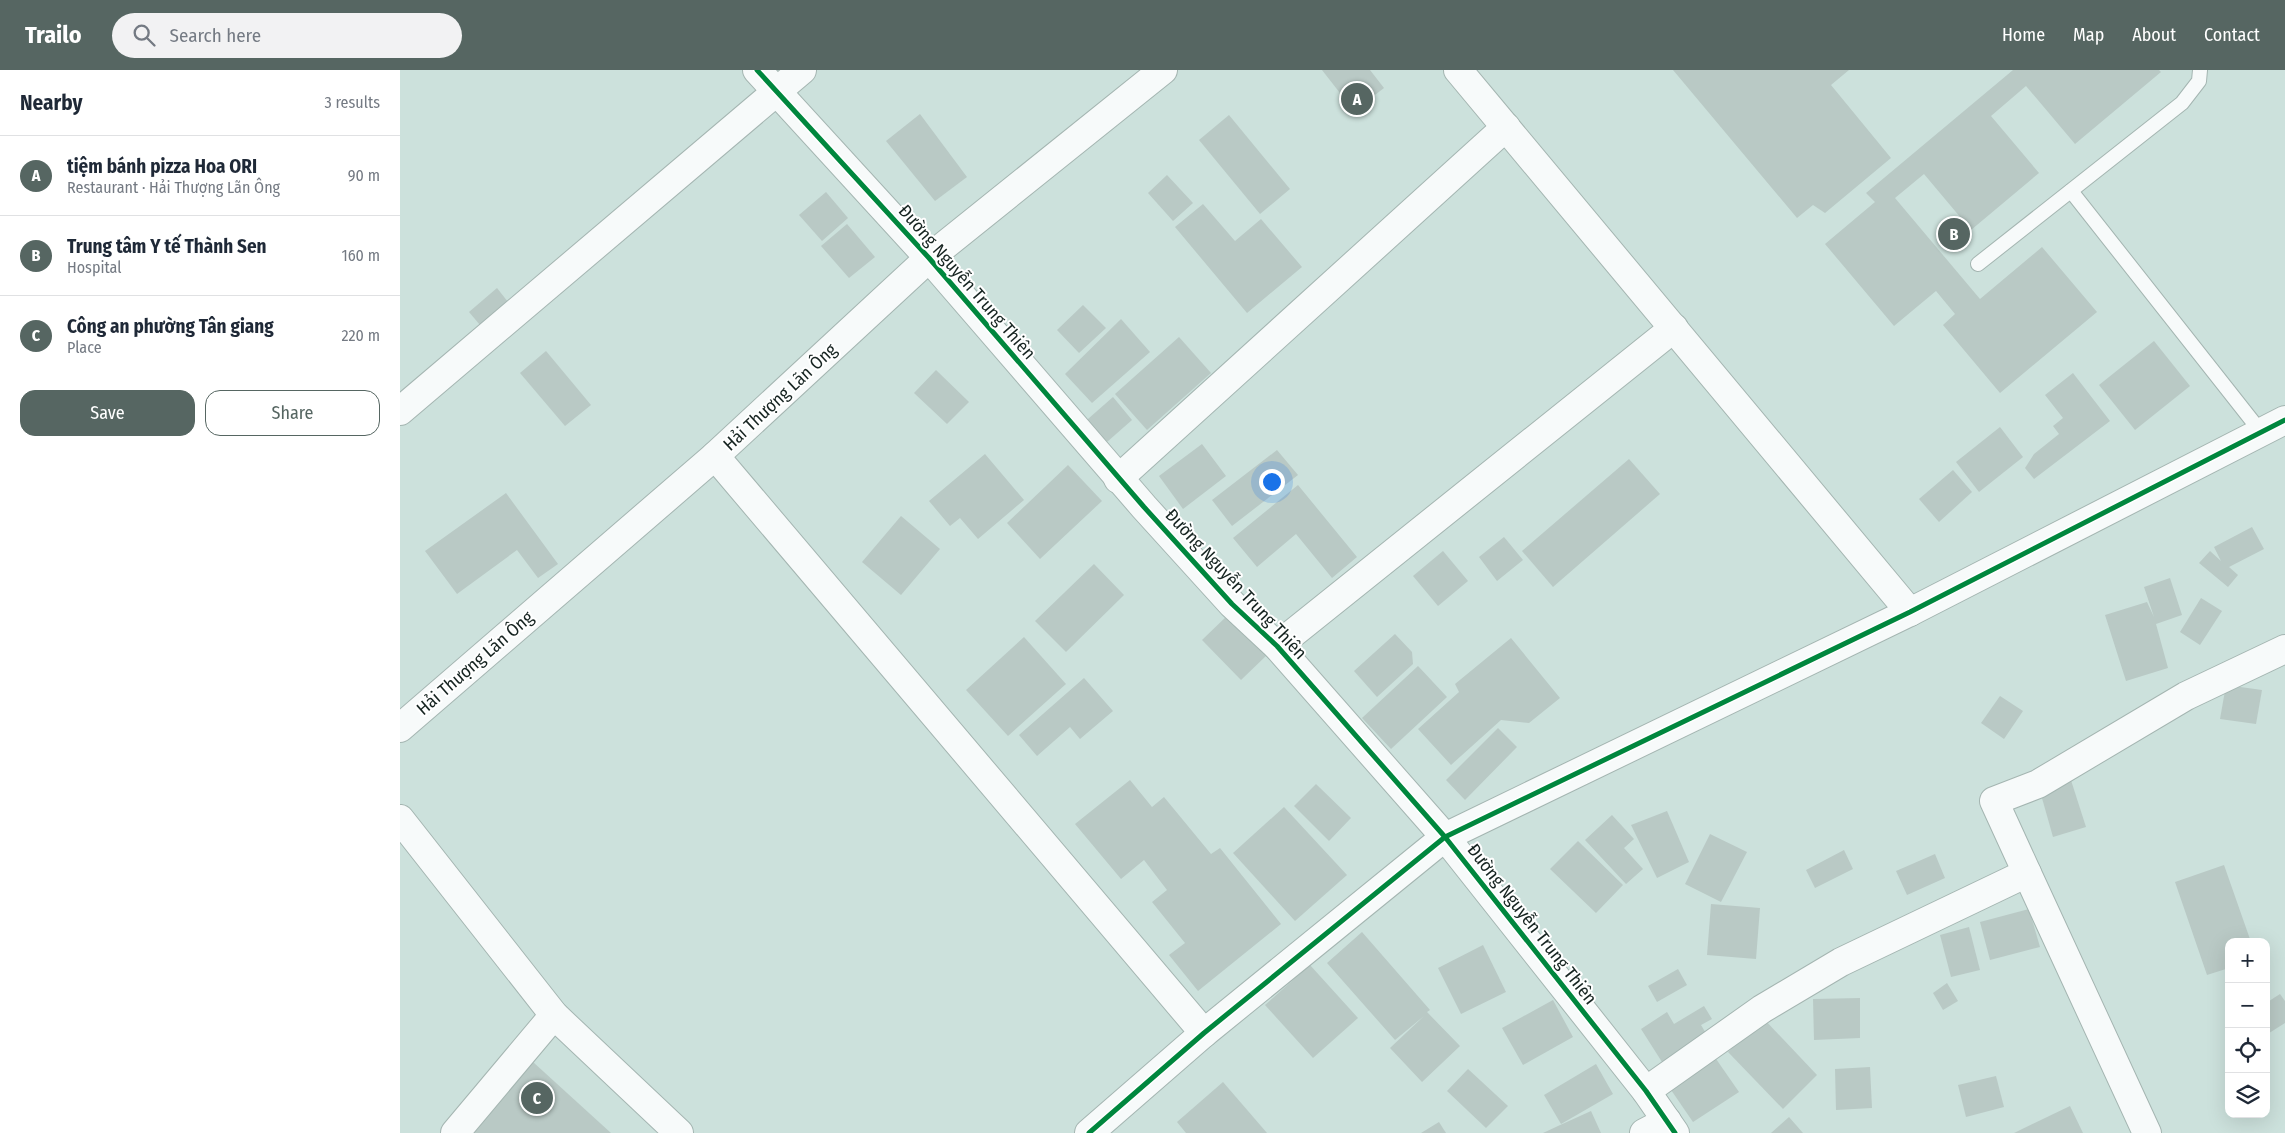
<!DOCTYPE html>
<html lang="en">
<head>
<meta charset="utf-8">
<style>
	:root { --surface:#fff; --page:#f2f2f3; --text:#1f2937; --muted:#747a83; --line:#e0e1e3; --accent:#566662 }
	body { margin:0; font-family:"Fira Sans Condensed",sans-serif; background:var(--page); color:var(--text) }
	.controls { position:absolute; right:15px; bottom:15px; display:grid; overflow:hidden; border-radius:10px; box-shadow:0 5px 20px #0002 }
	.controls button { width:45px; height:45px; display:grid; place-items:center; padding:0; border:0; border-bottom:1px solid var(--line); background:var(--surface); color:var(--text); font:25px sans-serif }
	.you { position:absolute; left:871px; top:411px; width:18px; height:18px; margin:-12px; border:4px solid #fff; border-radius:50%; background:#1a73e8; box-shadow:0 0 0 8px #1a73e833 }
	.badge { display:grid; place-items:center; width:32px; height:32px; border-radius:50%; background:var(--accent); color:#fff; font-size:16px; font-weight:700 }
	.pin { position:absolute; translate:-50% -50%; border:2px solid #fff; box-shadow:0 1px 5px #0006 }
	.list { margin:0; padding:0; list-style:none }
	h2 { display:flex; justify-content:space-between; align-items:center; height:65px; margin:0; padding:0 20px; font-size:21px }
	h2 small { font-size:16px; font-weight:400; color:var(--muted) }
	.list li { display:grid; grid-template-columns:32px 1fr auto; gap:15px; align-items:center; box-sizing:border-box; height:80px; padding:0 20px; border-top:1px solid var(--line) }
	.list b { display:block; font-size:19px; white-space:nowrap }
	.list p { margin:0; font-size:16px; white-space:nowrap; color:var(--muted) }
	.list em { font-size:16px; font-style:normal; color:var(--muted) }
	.actions { display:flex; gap:10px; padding:15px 20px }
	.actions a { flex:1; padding:11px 0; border:1px solid var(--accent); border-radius:15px; text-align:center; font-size:18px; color:var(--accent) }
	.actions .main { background:var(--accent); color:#fff }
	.icon { flex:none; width:28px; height:28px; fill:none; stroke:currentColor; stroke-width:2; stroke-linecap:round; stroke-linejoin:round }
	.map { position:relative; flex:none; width:1885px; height:1063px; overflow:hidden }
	header { display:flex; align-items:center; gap:30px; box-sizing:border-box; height:70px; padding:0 25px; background:var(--accent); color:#fff }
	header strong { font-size:24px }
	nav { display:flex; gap:28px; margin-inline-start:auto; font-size:18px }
	.search { width:350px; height:45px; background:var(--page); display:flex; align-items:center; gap:12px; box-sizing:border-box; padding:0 18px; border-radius:28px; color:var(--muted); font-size:19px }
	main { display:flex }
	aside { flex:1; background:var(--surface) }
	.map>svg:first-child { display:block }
	.building { fill:#b9c9c5 }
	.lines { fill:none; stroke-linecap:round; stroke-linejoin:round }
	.service-casing { stroke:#a4b5b1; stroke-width:16 }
	.minor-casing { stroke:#a4b5b1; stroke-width:30 }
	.tertiary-casing { stroke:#a4b5b1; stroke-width:30 }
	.service { stroke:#f7fafa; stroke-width:14 }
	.minor { stroke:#f7fafa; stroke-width:28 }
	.tertiary { stroke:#f7fafa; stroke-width:28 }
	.cycleway-casing { stroke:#fff; stroke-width:8 }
	.cycleway { stroke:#00873e; stroke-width:5 }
	.labels { text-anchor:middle; stroke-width:4; stroke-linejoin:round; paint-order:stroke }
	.street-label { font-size:18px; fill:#162421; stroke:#fff }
</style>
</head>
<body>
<header>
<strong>Trailo</strong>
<div class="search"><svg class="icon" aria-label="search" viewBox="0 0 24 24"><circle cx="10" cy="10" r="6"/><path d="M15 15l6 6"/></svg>Search here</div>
<nav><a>Home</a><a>Map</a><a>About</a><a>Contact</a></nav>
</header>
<main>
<aside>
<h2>Nearby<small>3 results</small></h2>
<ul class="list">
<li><span class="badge">A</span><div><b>tiệm bánh pizza Hoa ORI</b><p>Restaurant · Hải Thượng Lãn Ông</p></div><em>90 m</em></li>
<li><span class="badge">B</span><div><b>Trung tâm Y tế Thành Sen</b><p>Hospital</p></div><em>160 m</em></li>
<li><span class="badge">C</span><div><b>Công an phường Tân giang</b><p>Place</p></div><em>220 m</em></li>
</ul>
<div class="actions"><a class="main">Save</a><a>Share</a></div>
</aside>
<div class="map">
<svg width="1885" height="1063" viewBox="0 0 1885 1063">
	<rect width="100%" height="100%" fill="#cce1dc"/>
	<g class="building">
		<polygon points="922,0 970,0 984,18 954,41"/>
		<polygon points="1273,0 1449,0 1431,15 1491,88 1425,143 1413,135 1397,148"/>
		<polygon points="1613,0 1759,0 1761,2 1675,74 1626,16 1591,46 1639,103 1571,160 1524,104 1495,128 1580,229 1642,177 1697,242 1600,323 1543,255 1555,244 1536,221 1494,256 1425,174 1475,132 1466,123"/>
		<polygon points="520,44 567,107 535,131 486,71"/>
		<polygon points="829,45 890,119 860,144 799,70"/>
		<polygon points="767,105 793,133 773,151 748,123"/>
		<polygon points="426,122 448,148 422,171 399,145"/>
		<polygon points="803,134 835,171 861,149 902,197 847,243 775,157"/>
		<polygon points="447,154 475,187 449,208 421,176"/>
		<polygon points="97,218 108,232 80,255 69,242"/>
		<polygon points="683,235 706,258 679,283 657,260"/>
		<polygon points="721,249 750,282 692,333 665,304"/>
		<polygon points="779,267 811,303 747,360 715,324"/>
		<polygon points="1754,271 1790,316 1735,360 1699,315"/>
		<polygon points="146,281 191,335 165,356 120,303"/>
		<polygon points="536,300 569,332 547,354 514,323"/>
		<polygon points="1673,303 1710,351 1634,409 1625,398 1634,384 1659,364 1653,356 1663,348 1645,325"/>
		<polygon points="713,327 732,350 699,379 680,356"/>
		<polygon points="1600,357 1623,387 1579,422 1556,392"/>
		<polygon points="802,374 826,406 783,439 759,406"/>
		<polygon points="877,380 898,405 832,456 812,430"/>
		<polygon points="585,384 624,430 578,469 560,448 550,456 529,431"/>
		<polygon points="1229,389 1260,424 1153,517 1122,481"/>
		<polygon points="668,395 702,431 640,489 607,453"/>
		<polygon points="1553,400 1572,422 1539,452 1519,429"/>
		<polygon points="898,415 957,487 932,508 896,464 857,497 833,468"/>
		<polygon points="106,423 158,494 138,508 117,480 57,524 25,481"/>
		<polygon points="501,446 540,479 501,525 462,492"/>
		<polygon points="1852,457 1864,479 1829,497 1838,505 1828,517 1799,493 1810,481 1821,491 1814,477"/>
		<polygon points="1104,467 1123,490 1097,511 1079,487"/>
		<polygon points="1043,481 1068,511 1038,536 1013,506"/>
		<polygon points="694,494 724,525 666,582 635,551"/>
		<polygon points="1770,508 1782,545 1756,554 1768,598 1726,611 1705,545 1747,532 1754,547 1744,517"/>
		<polygon points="1801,528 1822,541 1800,575 1780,562"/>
		<polygon points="829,544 868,584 841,610 802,570"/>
		<polygon points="995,564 1012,582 1013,594 977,627 954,601"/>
		<polygon points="624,567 666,614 608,666 566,620"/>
		<polygon points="1111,568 1160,628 1129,653 1101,650 1051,695 1018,659 1059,622 1055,614"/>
		<polygon points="1018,596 1047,627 991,679 962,648"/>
		<polygon points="684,608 713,641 680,669 670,657 637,686 619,665"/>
		<polygon points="1826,615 1862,620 1856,654 1820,649"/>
		<polygon points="1600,626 1623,641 1604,669 1581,653"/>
		<polygon points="1098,658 1117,677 1065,730 1046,710"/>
		<polygon points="1669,704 1686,757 1653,767 1638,714"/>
		<polygon points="730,710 752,737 764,727 811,784 820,778 881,854 798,921 769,885 785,873 752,832 767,820 744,790 721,809 675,754"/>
		<polygon points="916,714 951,748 929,771 894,736"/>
		<polygon points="884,737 947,805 895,851 833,783"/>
		<polygon points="1267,741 1289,792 1257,808 1231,755"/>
		<polygon points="1212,745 1234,769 1224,778 1243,799 1226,814 1185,770"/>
		<polygon points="1310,764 1347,782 1321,832 1285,814"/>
		<polygon points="1178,771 1223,815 1196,843 1150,799"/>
		<polygon points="1444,780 1453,799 1415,818 1406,800"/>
		<polygon points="1535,784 1545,808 1507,825 1496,801"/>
		<polygon points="1824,795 1851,872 1829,872 1829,898 1807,905 1775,812"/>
		<polygon points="1311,834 1360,838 1356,889 1307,885"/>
		<polygon points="1629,839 1640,877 1590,890 1580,852"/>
		<polygon points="1569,857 1580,900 1551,907 1540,865"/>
		<polygon points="962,862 1030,940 1027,942 1060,976 1022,1012 990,978 1024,946 995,970 927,893"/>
		<polygon points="1083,875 1106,922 1061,944 1038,898"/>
		<polygon points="910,895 958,948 913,988 865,935"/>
		<polygon points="1278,899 1287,915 1257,932 1248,916"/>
		<polygon points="1547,913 1558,931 1543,940 1533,923"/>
		<polygon points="1880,924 1885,931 1885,953 1866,965 1866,933"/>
		<polygon points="1460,928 1460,968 1414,970 1413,929"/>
		<polygon points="1153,930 1173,967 1123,995 1102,958"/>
		<polygon points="1304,936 1312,949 1301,955 1310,970 1269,1003 1241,959 1267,942 1274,954"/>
		<polygon points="1363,948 1417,1005 1383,1039 1328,982"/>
		<polygon points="1314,986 1339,1022 1293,1052 1269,1017"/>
		<polygon points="133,992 211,1063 69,1063"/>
		<polygon points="1196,994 1213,1024 1161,1054 1144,1025"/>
		<polygon points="1470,997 1472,1038 1436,1040 1435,999"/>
		<polygon points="1068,999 1108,1036 1086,1058 1047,1021"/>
		<polygon points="1596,1006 1604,1037 1566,1047 1558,1015"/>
		<polygon points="823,1012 867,1063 786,1063 777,1052"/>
		<polygon points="1670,1036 1683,1063 1614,1063"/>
		<polygon points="1191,1041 1201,1063 1143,1063 1158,1056"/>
		<polygon points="1389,1047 1403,1063 1371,1063"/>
		<polygon points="1039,1052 1046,1063 1021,1063"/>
	</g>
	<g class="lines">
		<g class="service-casing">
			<g id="service">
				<polyline points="1671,121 1861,362"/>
				<polyline points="1578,194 1782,33 1799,11 1800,0"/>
			</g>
		</g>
		<g class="minor-casing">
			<g id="minor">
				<polyline points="357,0 529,188 744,437 832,534 877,576 1045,767 1246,1021 1275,1063"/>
				<polyline points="1058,0 1510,542"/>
				<polyline points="0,341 402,0"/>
				<polyline points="315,386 804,963"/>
				<polyline points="718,409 1106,57"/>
				<polyline points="877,576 1274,258"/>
				<polyline points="0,749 154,945 279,1063"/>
				<polyline points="1627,803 1747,1063"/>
				<polyline points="1246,1021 1362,939 1441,892 1627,803 1594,731 1638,714 1786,626 1885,579"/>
				<polyline points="55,1063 154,945"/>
				<polyline points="689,1063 804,963 1045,767 1510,542 1885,350"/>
				<polyline points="1244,1063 1267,1051"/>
			</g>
		</g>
		<g class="tertiary-casing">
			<polyline id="tertiary" points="0,658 315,386 529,188 763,0"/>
		</g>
		<use href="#service" class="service"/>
		<use href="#minor" class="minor"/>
		<use href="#tertiary" class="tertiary"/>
		<g class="cycleway-casing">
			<g id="cycleway">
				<polyline points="357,0 529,188 744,437 832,534 877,576 1045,767 1246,1021 1275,1063"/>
				<polyline points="689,1063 804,963 1045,767 1510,542 1885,350"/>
			</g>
		</g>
		<use href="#cycleway" class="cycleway"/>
	</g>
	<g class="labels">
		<g class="street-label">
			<text transform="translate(567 212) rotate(49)" y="6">Đường Nguyễn Trung Thiên</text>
			<text transform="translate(380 327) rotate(-43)" y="6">Hải Thượng Lãn Ông</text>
			<text transform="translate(836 514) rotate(47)" y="6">Đường Nguyễn Trung Thiên</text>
			<text transform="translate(75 593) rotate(-41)" y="6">Hải Thượng Lãn Ông</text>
			<text transform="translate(1132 854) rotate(52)" y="6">Đường Nguyễn Trung Thiên</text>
		</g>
	</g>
</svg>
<div class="controls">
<button>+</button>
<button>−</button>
<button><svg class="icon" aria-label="locate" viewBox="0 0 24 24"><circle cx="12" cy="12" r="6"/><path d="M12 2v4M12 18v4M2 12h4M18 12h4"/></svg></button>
<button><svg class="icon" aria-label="layers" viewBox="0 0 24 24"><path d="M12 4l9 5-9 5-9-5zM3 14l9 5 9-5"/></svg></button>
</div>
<div class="you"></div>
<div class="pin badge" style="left:957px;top:29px">A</div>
<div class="pin badge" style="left:1554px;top:164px">B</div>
<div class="pin badge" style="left:137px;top:1028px">C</div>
</div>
</main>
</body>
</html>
